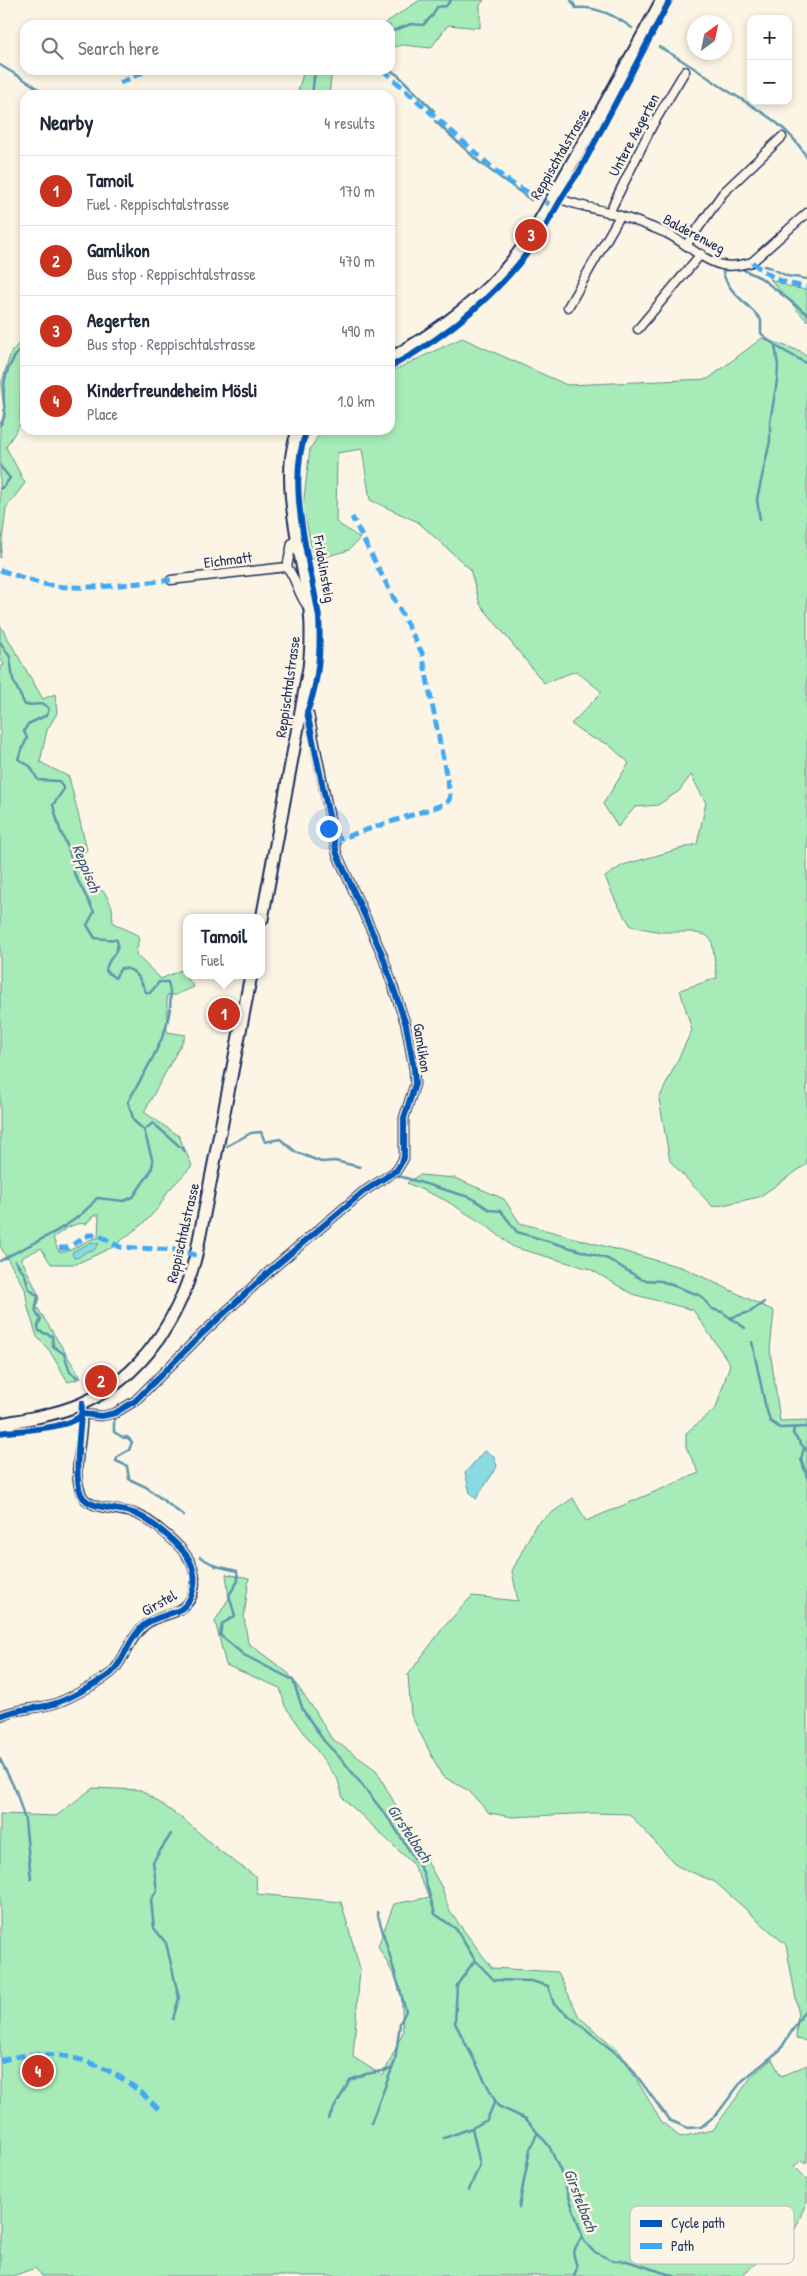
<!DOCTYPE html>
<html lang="en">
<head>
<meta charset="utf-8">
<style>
	:root { --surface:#fff; --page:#f2f2f3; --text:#1f2937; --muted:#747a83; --line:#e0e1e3; --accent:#c8321e }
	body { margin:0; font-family:"Patrick Hand",sans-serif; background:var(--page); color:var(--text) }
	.controls { position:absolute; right:15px; top:15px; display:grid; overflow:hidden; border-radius:10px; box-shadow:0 2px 8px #0003 }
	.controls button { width:45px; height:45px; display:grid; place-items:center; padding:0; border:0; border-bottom:1px solid var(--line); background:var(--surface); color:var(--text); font:25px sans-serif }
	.compass { position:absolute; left:687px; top:15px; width:45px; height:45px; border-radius:50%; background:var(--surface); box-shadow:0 2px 8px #0003; rotate:33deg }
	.you { position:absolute; left:328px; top:828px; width:18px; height:18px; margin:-12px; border:4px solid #fff; border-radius:50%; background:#1a73e8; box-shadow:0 0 0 8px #1a73e833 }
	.badge { display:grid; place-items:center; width:32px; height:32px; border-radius:50%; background:var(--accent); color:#fff; font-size:16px; font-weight:700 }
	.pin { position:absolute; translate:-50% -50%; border:2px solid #fff; box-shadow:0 1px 5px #0006 }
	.popup { position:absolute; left:183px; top:914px; width:82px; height:65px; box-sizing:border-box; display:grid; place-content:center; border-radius:10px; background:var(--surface); filter:drop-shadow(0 1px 4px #0005); font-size:16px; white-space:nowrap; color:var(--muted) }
	.popup b { font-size:19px; color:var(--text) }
	.popup::after { content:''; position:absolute; left:50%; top:100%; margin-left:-10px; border:10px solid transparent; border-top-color:var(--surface) }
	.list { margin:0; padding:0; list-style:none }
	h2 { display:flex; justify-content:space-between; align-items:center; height:65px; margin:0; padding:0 20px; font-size:21px }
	h2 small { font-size:16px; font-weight:400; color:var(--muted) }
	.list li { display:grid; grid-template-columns:32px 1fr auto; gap:15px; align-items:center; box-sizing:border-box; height:70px; padding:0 20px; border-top:1px solid var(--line) }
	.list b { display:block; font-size:19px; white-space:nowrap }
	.list p { margin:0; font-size:16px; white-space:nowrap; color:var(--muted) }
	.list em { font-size:16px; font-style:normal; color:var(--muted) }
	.icon { flex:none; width:28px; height:28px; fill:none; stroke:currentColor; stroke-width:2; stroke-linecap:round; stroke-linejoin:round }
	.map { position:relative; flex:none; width:807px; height:2276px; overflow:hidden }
	.search { position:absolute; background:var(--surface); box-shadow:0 2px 8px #0003; left:20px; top:20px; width:375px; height:55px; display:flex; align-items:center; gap:12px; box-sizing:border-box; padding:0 18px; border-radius:15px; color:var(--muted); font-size:19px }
	.panel { position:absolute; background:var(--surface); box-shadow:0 2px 8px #0003; left:20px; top:90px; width:375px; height:345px; border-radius:15px }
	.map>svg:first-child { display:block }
	.green { fill:#a7ecb8; stroke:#618e8b; fill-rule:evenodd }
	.water { fill:#89dbe1; stroke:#5d96ad }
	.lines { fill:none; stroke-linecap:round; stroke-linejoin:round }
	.stream { stroke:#5d96ad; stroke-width:2.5 }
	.street-casing { stroke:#1b2f5e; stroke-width:11 }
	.secondary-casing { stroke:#1b2f5e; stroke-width:15 }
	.street { stroke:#fcf5e5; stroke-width:8 }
	.secondary { stroke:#fcf5e5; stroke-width:11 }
	.quiet { stroke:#3fa9f5; stroke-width:5; stroke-dasharray:10 5; stroke-linecap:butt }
	.cycleway-casing { stroke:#fcf5e5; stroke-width:9 }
	.cycleway { stroke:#0057b8; stroke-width:6 }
	.labels { text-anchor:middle; stroke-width:5; stroke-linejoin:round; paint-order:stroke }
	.street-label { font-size:15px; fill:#1b2f5e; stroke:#fcf5e5 }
	.water-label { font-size:16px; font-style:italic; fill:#365a7f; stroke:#fcf5e5 }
	.key { fill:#fcf5e5; stroke:#b8babc; stroke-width:1 }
	.key-label { font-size:14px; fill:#1b2f5e }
</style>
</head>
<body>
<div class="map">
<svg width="807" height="2276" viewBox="0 0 807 2276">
	<rect width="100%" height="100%" fill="#fcf5e5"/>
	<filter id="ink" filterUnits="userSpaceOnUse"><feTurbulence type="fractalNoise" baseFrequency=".02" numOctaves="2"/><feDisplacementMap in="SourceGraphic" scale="10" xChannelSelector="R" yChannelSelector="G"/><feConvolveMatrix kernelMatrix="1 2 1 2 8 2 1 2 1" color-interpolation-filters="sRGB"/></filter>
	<g filter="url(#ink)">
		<g class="green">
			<polygon points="420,0 484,0 480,5 480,28 448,25 431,48 403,45 390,48 390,25 382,25"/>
			<polygon points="304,70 332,70 329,95 297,95"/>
			<polygon points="770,279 790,287 807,290 807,321"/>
			<polygon points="25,337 25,368 21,375 20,424 6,447 25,483 6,508 0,558 0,423 5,417 1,385 11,352"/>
			<polygon points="462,338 567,385 708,379 762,338 800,351 807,357 807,1164 759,1197 713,1207 670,1161 659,1099 692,1030 680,990 717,978 712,941 706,935 691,932 661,932 631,926 616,902 605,877 623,865 697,844 706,803 691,775 679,791 658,805 635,807 618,827 603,804 629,763 608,744 590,737 571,724 602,692 576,671 544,683 480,604 470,569 418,522 370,500 362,449 337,453 336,522 360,538 349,550 314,560 303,506 310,449 322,430 390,430 390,372"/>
			<path d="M 0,625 L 43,699 L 55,694 L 57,713 L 47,730 L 40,762 L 69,777 L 87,850 L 81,856 L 89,880 L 105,893 L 112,907 L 113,923 L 139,936 L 136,955 L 161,979 L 181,970 L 194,987 L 176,995 L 167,995 L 167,1032 L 186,1035 L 144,1112 L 179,1136 L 192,1166 L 168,1191 L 159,1207 L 146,1221 L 113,1247 L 76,1264 L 51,1264 L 41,1248 L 21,1258 L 40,1298 L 37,1307 L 81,1378 L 68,1382 L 49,1350 L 37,1337 L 28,1308 L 25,1289 L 0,1246 L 0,667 L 4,665 L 0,656 ZM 94,1215 L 99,1215 L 98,1238 C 83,1239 74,1253 59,1252 L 53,1238 C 62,1231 75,1221 86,1224 Z"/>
			<polygon points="419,1175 455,1178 504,1199 520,1223 684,1268 774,1311 770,1350 780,1421 807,1420 807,2041 796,2039 798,2010 786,1945 715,1882 677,1866 629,1814 594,1813 512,1817 489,1813 469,1791 442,1776 411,1715 408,1675 443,1628 472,1596 518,1601 512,1571 536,1524 573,1498 586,1521 699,1473 686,1447 686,1433 716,1408 730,1364 693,1310 632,1294 590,1269 513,1247 487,1226 445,1200 407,1183"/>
			<polygon points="226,1574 249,1578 244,1617 248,1643 288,1673 316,1712 331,1738 376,1770 442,1888 450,1912 492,1968 558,1972 579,2017 620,2052 662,2122 680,2137 713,2130 752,2076 772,2059 781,2076 807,2065 807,2163 802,2160 794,2166 807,2179 807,2201 795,2229 741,2276 42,2276 35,2268 13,2276 0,2276 0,1814 56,1816 93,1788 141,1790 183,1819 220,1851 256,1877 257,1894 341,1902 360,1969 353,2057 383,2076 403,2032 401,1988 378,1946 394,1904 430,1897 412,1863 343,1798 338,1780 285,1706 280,1688 226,1665 215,1621 229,1598"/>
		</g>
		<g class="water">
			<polygon points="92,1242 99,1244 93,1251 87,1251 79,1257 74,1258 72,1252"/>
			<polygon points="484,1451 494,1456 497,1467 476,1499 470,1493 465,1473"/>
		</g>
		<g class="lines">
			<g class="stream">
				<path d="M 571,0 L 576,8 C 596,6 617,17 632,28"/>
				<polyline points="390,32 411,24 423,25 433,15 437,7 446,6 451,0"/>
				<path d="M 659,47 C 684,60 705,76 728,91 C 758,110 790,126 807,158"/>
				<polyline points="0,65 33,85 45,95"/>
				<polyline points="390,70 399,76 434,111"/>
				<polyline points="312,95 315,70"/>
				<polyline points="435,121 479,162 531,200"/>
				<polyline points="764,266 772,268"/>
				<polyline points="744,270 761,278 807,314"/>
				<polyline points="775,270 787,276 807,279"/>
				<path d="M 723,272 C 727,292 749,304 761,320 L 761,333 C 773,347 791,354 807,364"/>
				<path d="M 0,425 C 8,416 2,399 4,387 C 5,371 14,355 25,344"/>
				<polyline points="0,466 10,478 4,486 0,489"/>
				<polyline points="760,520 757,499 770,441 770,422 777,381 778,366 775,345"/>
				<path d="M 0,642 L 10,657 L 13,680 L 25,705 L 44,704 L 49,709 L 47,715 L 28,724 L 24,731 L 27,738 L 18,759 L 30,766 L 38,780 L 59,781 L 64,789 L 53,805 L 60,830 L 69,850 L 74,873 L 94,912 L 87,925 L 95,938 L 117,940 C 121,954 107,956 106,971 L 115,978 L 121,968 C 137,968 140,980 146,992 L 150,993 L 159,982 L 168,982 C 180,1021 146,1069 128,1102 L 134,1121 L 144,1130 L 153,1162 L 151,1171 L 133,1197 L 124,1201 L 97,1198 C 74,1228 32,1242 0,1261"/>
				<polyline points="144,1130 153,1123 185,1151"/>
				<polyline points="227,1146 251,1133 261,1132 265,1142 280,1139 296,1152 321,1162 335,1161 360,1167"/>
				<polyline points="399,1176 472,1198 490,1210 501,1211 517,1232 608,1259 643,1280 661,1281 701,1296 712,1309 722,1312 745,1328"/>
				<path d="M 15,1261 L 25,1275 L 29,1289 L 38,1296 C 37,1305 32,1312 41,1319 L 38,1326 L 39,1331 L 52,1336 L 53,1346 L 64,1354 L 70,1372 L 78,1378"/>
				<polyline points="730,1318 750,1312 764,1302"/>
				<polyline points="752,1342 765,1404 770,1421 780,1428 807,1427"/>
				<polyline points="114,1419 114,1432 124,1438 127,1437 132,1442 129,1450 118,1456 116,1461 127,1466 129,1479 146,1487 184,1516"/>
				<polyline points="794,1428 793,1434 807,1451"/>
				<polyline points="804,1448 801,1459 807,1477"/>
				<polyline points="200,1557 216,1566 237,1571 238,1581 229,1595 235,1616 222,1624 220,1635 244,1655 293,1680 303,1710 324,1741 344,1762 392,1823 423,1872 435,1914 456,1929 475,1960 457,1985 455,2023 498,2106 526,2119 549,2146 560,2170 584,2241 593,2251 613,2261 627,2261 674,2276"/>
				<polyline points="0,1759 16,1791 25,1820 31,1879"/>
				<polyline points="171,1834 153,1862 157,1890 151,1900 154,1928 166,1943 179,1998 173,2019"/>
				<polyline points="475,1960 494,1980 531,1981 548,1986 554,2004 626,2061 669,2120 688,2128 701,2127 717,2114 742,2081 780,2050 807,2007"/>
				<polyline points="328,2119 350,2080 366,2074 392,2069"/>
				<polyline points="371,2123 395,2061 400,2023 406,2011 377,1912"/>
				<polyline points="444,2138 472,2128"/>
				<polyline points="469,2190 480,2164 472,2128 487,2120 495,2101"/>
				<polyline points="519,2207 530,2149 537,2134"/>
				<polyline points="574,2276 577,2268 573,2252 582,2236"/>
			</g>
			<g class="street-casing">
				<g id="street">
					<path d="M 554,196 C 571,205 590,207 608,212 C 628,218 647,225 666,233 C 685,242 701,260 722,265 C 732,267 742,265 752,262 L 807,213"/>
					<polyline points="609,213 652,126 685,71"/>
					<polyline points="687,244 723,193 782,137"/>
					<polyline points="568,307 620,216"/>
					<polyline points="638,329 701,254"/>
					<path d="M 287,567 C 297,580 298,596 309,608"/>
					<polyline points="171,580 287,567 292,543 298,537"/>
					<polyline points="82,1414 102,1416 115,1413 135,1401 204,1332 272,1269 363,1192 397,1170 404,1158 404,1118 415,1084 414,1069 406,1025 382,954 337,854 309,714 302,710"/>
					<path d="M 0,1716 C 18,1707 40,1710 59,1702 C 70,1698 108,1678 114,1670 C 126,1656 129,1639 144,1626 C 155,1616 170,1616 181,1609 C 197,1599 198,1576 190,1561 C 182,1546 152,1520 136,1514 C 122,1508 87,1511 81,1493 C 71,1467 85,1437 82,1410"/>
				</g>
			</g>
			<g class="secondary-casing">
				<g id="secondary">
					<path d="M 390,359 C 431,335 469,309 501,274 C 533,240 553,196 576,156 C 605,104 634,52 662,0"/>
					<path d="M 262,919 L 309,668 C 311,649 312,630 310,611 C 304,561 277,475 299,430"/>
					<path d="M 0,1424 C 27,1419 55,1415 81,1404 C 143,1377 180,1317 196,1255 L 251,975"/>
				</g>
			</g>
			<use href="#street" class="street"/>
			<use href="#secondary" class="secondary"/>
			<g class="quiet">
				<polyline points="383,70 497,172 511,183 549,204"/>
				<polyline points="120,83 147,70"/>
				<path d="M 752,262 C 769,277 784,284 807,287"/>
				<path d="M 0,570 C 16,575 32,582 48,585 C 89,591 131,583 171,580"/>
				<polyline points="333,841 445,804 449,800 450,794 422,653 352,517"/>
				<polyline points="59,1248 67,1248 89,1235 98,1235 120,1247 175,1250 196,1255"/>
				<path d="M 0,2061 C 58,2042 118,2065 158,2109"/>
			</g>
			<g class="cycleway-casing">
				<g id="cycleway">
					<path d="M 390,367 C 449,336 504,289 541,234 C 554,213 564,191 579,172 L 670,0"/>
					<path d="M 82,1414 L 102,1416 L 115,1413 L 135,1401 L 204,1332 L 272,1269 L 363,1192 L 397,1170 L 404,1158 L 404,1118 L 415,1084 L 414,1069 L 406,1025 L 382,954 L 337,854 L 307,712 C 319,682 321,649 319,617 C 310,562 285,482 307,430"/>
					<path d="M 0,1433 C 19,1430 71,1429 82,1414"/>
					<path d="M 0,1716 C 18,1707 40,1710 59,1702 C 70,1698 108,1678 114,1670 C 126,1656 128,1640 143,1626 C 154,1616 169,1616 181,1609 C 187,1605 192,1597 193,1590 C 196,1581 194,1570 190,1561 C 182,1546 152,1521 136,1514 C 122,1507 88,1511 81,1494 C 73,1476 81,1425 82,1403"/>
				</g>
			</g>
			<use href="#cycleway" class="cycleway"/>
		</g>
	</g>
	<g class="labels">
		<g class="street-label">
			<text transform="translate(634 135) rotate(-62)" y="5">Untere Aegerten</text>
			<text transform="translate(560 154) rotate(-60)" y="5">Reppischtalstrasse</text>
			<text transform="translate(694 234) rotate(28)" y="5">Balderenweg</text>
			<text transform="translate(228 560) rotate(-7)" y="5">Eichmatt</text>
			<text transform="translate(324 569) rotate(80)" y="5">Fridolinsteig</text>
			<text transform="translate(288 687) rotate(-82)" y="5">Reppischtalstrasse</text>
			<text transform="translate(422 1048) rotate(81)" y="5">Gamlikon</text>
			<text transform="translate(183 1233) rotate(-77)" y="5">Reppischtalstrasse</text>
			<text transform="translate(159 1603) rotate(-29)" y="5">Girstel</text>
		</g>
		<g class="water-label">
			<text transform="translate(87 868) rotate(68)" y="6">Reppisch</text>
			<text transform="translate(410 1833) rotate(56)" y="6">Girstelbach</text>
			<text transform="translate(581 2200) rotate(69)" y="6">Girstelbach</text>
		</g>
	</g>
	<rect x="630" y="2206" width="164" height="58" rx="8" class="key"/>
	<rect x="640" y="2220" width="22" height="7" fill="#0057b8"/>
	<rect x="640" y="2243" width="22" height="6" fill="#3fa9f5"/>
	<g class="key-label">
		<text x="671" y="2228">Cycle path</text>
		<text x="671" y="2251">Path</text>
	</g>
</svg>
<div class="controls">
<button>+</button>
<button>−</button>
</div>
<svg class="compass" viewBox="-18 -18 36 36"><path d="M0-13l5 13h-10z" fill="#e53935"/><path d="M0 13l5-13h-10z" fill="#747a83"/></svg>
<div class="you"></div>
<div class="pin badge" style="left:224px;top:1014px">1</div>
<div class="popup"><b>Tamoil</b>Fuel</div>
<div class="pin badge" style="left:101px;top:1381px">2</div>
<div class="pin badge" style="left:531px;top:235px">3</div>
<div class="pin badge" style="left:38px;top:2071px">4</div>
<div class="search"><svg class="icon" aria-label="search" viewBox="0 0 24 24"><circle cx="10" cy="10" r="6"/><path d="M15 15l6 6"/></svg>Search here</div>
<section class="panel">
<h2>Nearby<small>4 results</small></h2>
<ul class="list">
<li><span class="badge">1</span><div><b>Tamoil</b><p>Fuel · Reppischtalstrasse</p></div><em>170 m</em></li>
<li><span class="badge">2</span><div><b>Gamlikon</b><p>Bus stop · Reppischtalstrasse</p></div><em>470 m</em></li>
<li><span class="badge">3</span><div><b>Aegerten</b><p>Bus stop · Reppischtalstrasse</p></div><em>490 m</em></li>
<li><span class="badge">4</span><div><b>Kinderfreundeheim Mösli</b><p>Place</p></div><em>1.0 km</em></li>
</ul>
</section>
</div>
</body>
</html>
